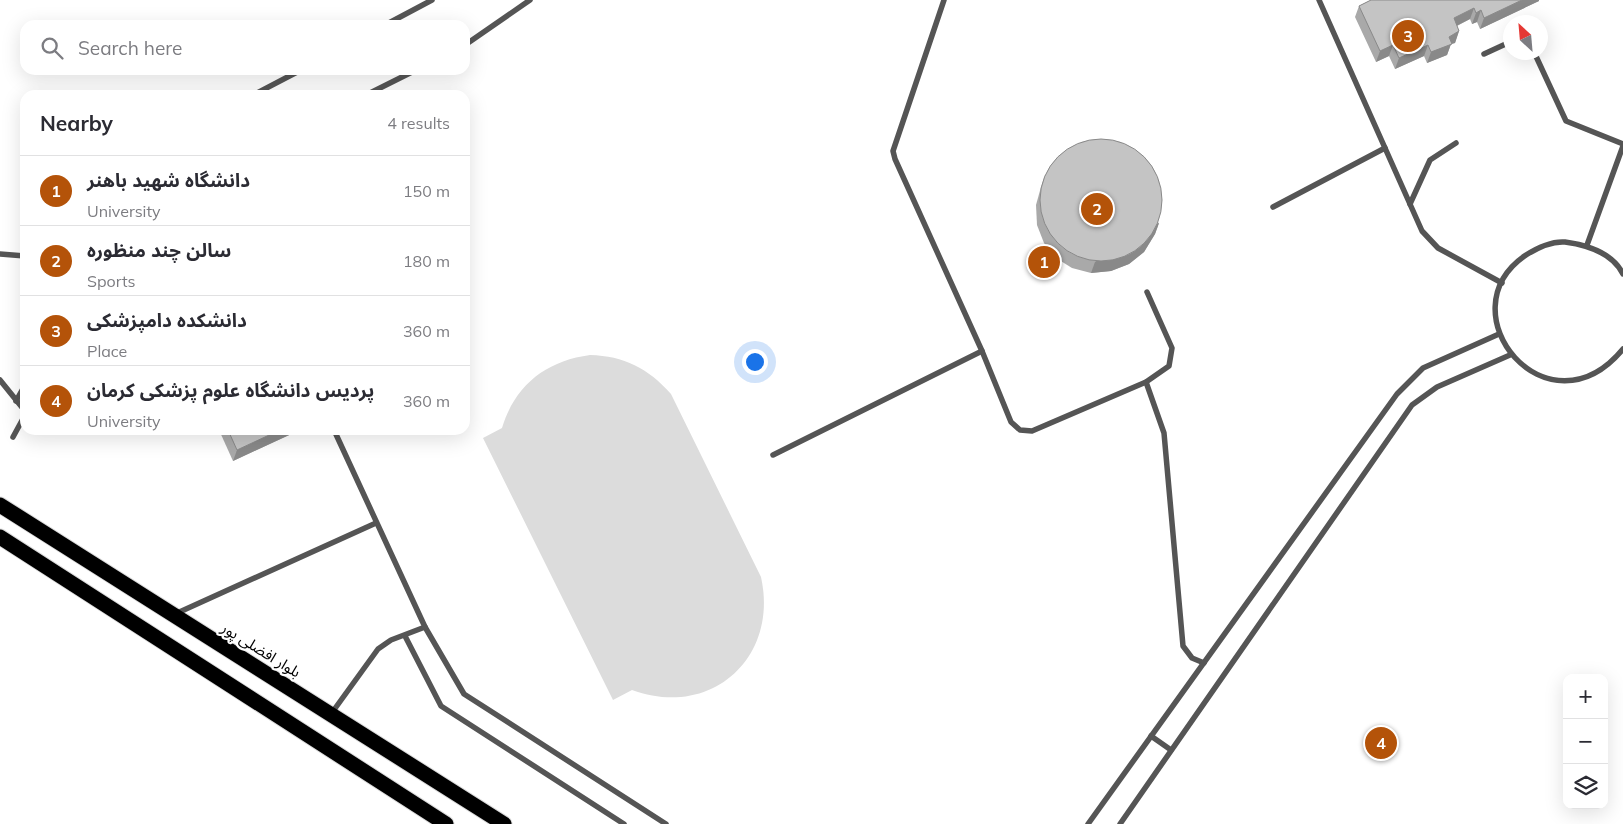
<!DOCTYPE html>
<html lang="en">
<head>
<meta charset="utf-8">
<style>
	:root { --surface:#fff; --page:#f7f7f7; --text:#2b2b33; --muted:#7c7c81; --line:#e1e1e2; --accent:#b45309 }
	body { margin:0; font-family:Mulish,"Noto Sans Arabic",sans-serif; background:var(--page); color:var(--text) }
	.controls { position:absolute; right:15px; bottom:15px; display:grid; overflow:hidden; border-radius:10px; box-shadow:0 5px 20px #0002 }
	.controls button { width:45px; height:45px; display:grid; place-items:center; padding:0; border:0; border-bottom:1px solid var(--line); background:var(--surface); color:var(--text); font:25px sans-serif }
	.compass { position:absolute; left:1503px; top:15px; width:45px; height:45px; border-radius:50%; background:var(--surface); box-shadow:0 5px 20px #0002; rotate:334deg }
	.you { position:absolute; left:754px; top:361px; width:18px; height:18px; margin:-12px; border:4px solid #fff; border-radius:50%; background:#1a73e8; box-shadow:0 0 0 8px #1a73e833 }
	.badge { display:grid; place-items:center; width:32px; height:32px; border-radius:50%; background:var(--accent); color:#fff; font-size:16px; font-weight:700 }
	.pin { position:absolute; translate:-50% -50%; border:2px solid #fff; box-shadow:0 1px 5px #0006 }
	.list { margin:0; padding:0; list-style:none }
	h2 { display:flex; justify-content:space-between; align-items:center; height:65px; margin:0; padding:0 20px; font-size:21px }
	h2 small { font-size:16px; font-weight:400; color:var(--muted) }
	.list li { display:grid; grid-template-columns:32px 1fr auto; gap:15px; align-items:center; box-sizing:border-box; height:70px; padding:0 20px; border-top:1px solid var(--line) }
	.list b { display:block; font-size:19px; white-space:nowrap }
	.list p { margin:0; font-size:16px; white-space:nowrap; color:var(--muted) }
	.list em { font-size:16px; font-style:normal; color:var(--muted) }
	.icon { flex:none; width:28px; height:28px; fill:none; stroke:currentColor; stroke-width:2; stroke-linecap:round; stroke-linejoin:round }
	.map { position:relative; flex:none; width:1623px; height:824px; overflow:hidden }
	.search { position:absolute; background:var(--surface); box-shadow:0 5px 20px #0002; left:20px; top:20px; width:450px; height:55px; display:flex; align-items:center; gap:12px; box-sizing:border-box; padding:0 18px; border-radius:15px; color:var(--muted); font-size:19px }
	.panel { position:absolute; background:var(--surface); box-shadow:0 5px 20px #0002; left:20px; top:90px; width:450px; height:345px; border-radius:15px }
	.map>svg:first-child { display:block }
	.green { fill:#dcdcdc }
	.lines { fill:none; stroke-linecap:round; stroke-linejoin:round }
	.highway-casing { stroke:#dbdbdb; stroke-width:17 }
	.lane { stroke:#555; stroke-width:5.5 }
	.highway { stroke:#000; stroke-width:15 }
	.wall { fill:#a9a9a9 }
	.shaded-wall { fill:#898989 }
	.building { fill:#c4c4c4; stroke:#898989 }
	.labels { text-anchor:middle; stroke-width:4.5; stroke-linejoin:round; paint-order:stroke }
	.street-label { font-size:15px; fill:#000; stroke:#fff }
</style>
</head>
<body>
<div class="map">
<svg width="1623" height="824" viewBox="0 0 1623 824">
	<rect width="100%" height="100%" fill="#fff"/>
	<path class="green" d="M 590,355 C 624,356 648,368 671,394 L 761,577 C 779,658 711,719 632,690 L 613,700 L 483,438 L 502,428 C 515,385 546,361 590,355 Z"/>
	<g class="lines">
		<g class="highway-casing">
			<g id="highway">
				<polyline points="0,505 504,824"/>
				<polyline points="0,537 446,824"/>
			</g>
		</g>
		<g class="lane">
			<polyline points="944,0 893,151 895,159 982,351 1011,422 1020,430 1032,431 1146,382 1169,366 1172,348 1147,292"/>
			<polyline points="1319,0 1422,231 1438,248 1502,283"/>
			<polyline points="385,25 432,0"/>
			<polyline points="1540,29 1541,29"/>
			<polyline points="465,45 530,0"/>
			<polyline points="1534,52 1566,121 1623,144"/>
			<polyline points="1484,54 1510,42"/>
			<polyline points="253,95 301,70"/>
			<polyline points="366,95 416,70"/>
			<polyline points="1410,204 1430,160 1456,143"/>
			<polyline points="1273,207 1385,148"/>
			<polyline points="1587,245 1623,146"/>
			<polyline points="0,254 25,256"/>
			<path d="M 1623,274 C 1612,252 1587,245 1565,242 C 1552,241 1537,248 1526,255 C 1442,312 1548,440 1623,349"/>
			<polyline points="0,380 25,411"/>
			<polyline points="1146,382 1164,433 1183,646 1192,658 1204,663"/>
			<polyline points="16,401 25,385"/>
			<polyline points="13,437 25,415"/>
			<polyline points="773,455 982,351"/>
			<polyline points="175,614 376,523"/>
			<polyline points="425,627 464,694 666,824"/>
			<polyline points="405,636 441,706 624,824"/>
			<polyline points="331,714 378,649 391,640 425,627 334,430"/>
			<polyline points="1151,736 1171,750"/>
			<polyline points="1088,824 1397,394 1423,368 1499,334"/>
			<polyline points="1120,824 1412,405 1437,387 1510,355"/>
		</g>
		<use href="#highway" class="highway"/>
	</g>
	<g class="wall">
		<polygon points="1371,0 1539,0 1539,1 1480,29 1477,22 1472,24 1470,19 1457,26 1459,31 1455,43 1451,44 1447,55 1427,63 1424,56 1395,69 1389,56 1376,62 1355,17 1359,6"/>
		<polygon points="1045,175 1159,223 1155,234 1144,252 1129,264 1111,271 1091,273 1072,268 1056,258 1044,243 1037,225 1036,205 1041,187"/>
		<polygon points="219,430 300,430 233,461"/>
	</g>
	<g class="shaded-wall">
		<polygon points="1522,0 1539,0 1539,1 1480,29 1484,18"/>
		<polygon points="1474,8 1470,19 1450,29 1454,18"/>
		<polygon points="1481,10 1477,22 1472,24 1476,13"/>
		<polygon points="1459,31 1455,43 1451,44 1447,55 1427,63 1431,52 1449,37"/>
		<polygon points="1393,45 1389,56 1376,62 1380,51"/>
		<polygon points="1428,45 1424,56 1395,69 1399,58"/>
		<polygon points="1159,223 1155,234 1144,252 1129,264 1111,271 1091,273 1095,262"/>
		<polygon points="280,430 300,430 233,461 237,450"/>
	</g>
	<g class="building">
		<polygon points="1371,0 1522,0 1484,18 1481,10 1476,13 1474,8 1454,18 1459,31 1449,37 1452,44 1431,52 1428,45 1399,58 1393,45 1380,51 1359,6"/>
		<circle cx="1101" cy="200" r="61"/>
		<polygon points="228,430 280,430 237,450"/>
	</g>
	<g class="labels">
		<g class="street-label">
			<text transform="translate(261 650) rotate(32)" y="5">بلوار افضلی پور</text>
		</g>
	</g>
</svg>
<div class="controls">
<button>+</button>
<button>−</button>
<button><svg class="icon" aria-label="layers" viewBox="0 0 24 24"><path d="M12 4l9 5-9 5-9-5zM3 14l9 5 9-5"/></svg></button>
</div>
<svg class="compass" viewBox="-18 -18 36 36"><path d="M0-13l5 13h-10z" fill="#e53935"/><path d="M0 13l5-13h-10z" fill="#7c7c81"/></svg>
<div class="you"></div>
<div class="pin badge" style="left:1044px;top:262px">1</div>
<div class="pin badge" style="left:1097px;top:209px">2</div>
<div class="pin badge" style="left:1408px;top:36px">3</div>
<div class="pin badge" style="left:1381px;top:743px">4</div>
<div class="search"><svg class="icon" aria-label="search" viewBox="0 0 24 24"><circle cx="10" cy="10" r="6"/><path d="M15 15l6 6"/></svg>Search here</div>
<section class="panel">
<h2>Nearby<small>4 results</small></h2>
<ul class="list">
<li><span class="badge">1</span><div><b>دانشگاه شهید باهنر</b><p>University</p></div><em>150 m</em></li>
<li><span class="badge">2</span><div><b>سالن چند منظوره</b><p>Sports</p></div><em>180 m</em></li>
<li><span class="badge">3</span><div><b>دانشکده دامپزشکی</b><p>Place</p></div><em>360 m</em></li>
<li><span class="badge">4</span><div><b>پردیس دانشگاه علوم پزشکی کرمان</b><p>University</p></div><em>360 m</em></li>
</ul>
</section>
</div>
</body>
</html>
